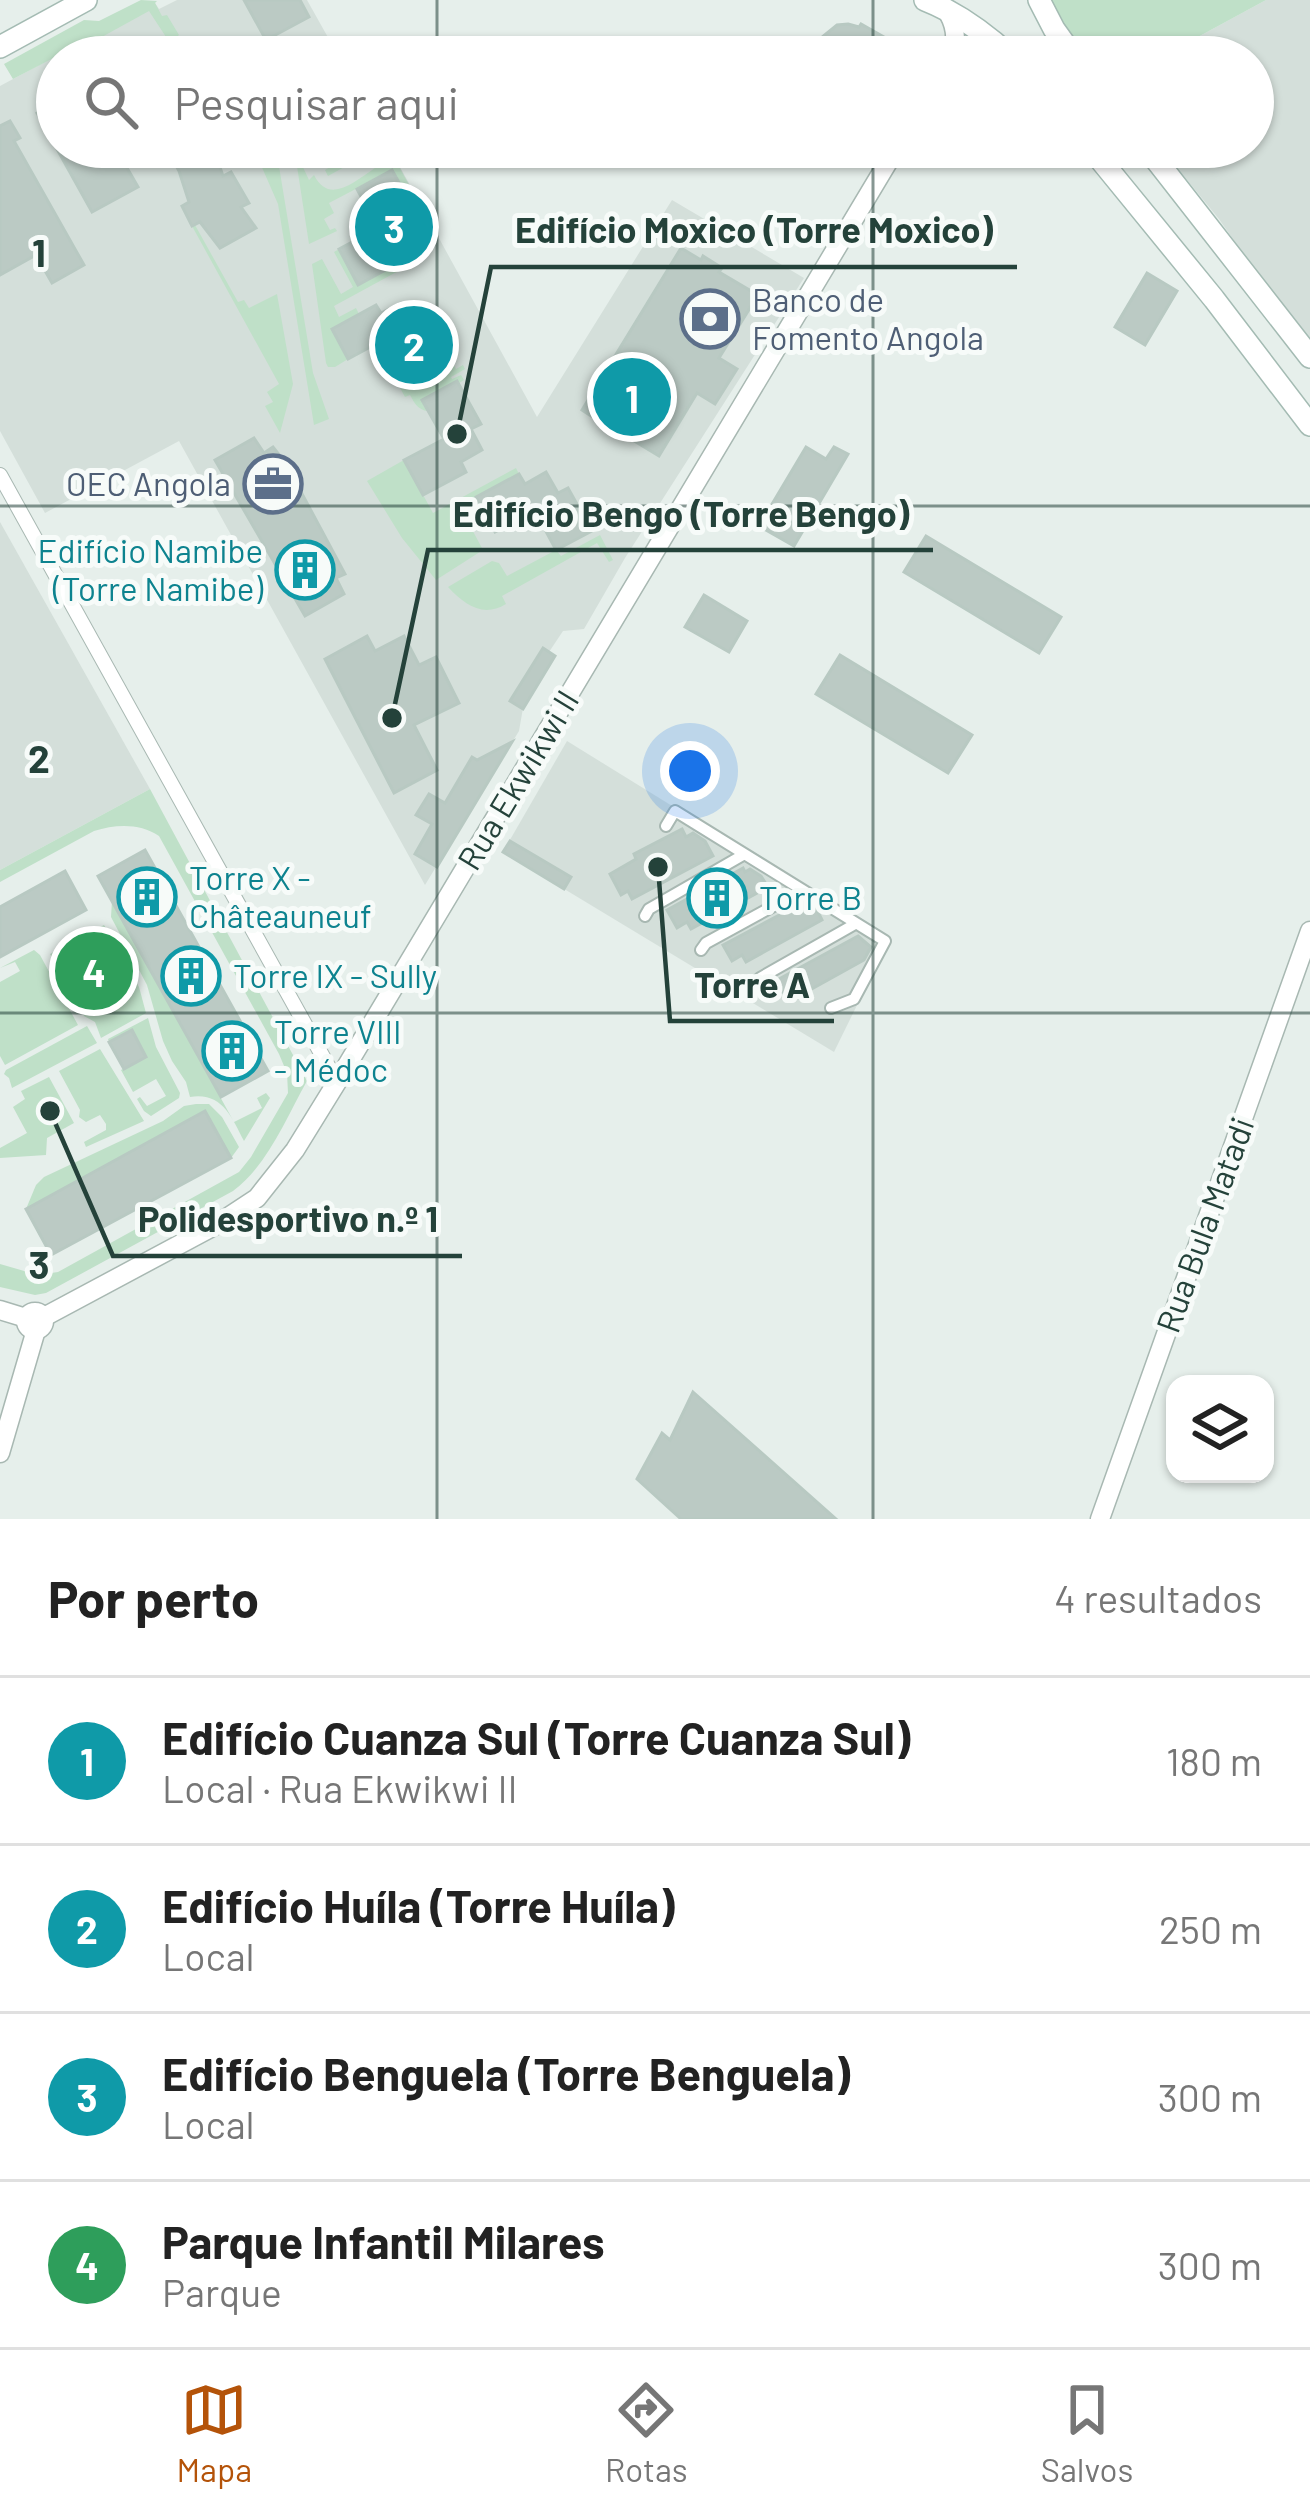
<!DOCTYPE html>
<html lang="pt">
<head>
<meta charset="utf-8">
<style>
	:root { --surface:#fff; --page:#f2f2f2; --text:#222; --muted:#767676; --line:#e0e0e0; --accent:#b45309 }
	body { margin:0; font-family:Barlow,sans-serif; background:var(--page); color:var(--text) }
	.controls { position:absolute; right:36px; bottom:36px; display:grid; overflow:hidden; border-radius:24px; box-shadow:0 3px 9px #0004 }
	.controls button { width:108px; height:108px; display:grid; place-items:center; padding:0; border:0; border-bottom:3px solid var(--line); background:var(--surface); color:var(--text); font:60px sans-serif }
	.you { position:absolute; left:690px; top:771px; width:42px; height:42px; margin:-30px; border:9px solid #fff; border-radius:50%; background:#1a73e8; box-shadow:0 0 0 18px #1a73e833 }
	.badge { display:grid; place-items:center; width:78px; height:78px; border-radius:50%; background:var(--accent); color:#fff; font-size:39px; font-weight:700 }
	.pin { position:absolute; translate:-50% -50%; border:6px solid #fff; box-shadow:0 3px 12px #0006 }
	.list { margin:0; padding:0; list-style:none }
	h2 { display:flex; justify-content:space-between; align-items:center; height:156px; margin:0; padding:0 48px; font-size:51px }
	h2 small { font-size:39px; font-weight:400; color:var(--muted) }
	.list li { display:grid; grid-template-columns:78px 1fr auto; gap:36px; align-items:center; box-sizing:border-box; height:168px; padding:0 48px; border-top:3px solid var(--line) }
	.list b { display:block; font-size:45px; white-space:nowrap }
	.list p { margin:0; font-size:39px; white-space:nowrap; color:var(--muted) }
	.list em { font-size:39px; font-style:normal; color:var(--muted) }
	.icon { flex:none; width:66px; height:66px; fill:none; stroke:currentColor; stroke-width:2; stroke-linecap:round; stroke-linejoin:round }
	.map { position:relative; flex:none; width:1310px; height:1519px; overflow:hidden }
	.search { position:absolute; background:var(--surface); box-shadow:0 3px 9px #0004; left:36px; right:36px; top:36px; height:132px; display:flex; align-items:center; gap:30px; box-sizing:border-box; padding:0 42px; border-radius:66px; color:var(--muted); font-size:45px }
	.sheet { height:828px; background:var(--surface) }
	nav { display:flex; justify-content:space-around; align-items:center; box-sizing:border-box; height:168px; border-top:3px solid var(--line); background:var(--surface); font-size:33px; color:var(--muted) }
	nav a { display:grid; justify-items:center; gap:6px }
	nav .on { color:var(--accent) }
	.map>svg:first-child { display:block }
	.built { fill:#d4dfda }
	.green { fill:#bfe0c8 }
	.building { fill:#bbcac4; stroke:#b8c9c2; stroke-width:3 }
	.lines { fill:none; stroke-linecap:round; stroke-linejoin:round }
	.pedestrian-casing { stroke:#a8b8b2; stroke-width:14 }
	.minor-casing { stroke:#a8b8b2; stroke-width:16 }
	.tertiary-casing { stroke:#a8b8b2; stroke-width:21 }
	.secondary-casing { stroke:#a4bbb3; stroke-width:24 }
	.pedestrian { stroke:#fff; stroke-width:10 }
	.minor { stroke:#fff; stroke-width:14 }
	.tertiary { stroke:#fff; stroke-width:18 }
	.secondary { stroke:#fff; stroke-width:21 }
	.grid { fill:none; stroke:#24423a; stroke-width:3; stroke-opacity:0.55 }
	.labels { text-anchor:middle; stroke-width:10; stroke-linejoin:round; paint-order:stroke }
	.service-label { font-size:33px; fill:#4e5e75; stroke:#f7fbf9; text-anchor:start }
	.culture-label { font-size:33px; fill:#0d838f; stroke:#f7fbf9; text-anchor:start }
	.street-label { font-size:33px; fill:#24423a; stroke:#f7fbf9 }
	.grid-label { font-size:39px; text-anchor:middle; font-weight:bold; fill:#24423a; stroke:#f7fbf9; stroke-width:10; stroke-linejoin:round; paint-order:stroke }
	.leader { fill:none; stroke:#24423a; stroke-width:4.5 }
	.callout-dot { fill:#24423a; stroke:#f7fbf9; stroke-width:4.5 }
	.callout-label { font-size:36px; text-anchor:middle; font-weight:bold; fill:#24423a; stroke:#f7fbf9; stroke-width:10; stroke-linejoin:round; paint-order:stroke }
</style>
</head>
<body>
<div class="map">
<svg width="1310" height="1519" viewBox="0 0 1310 1519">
	<rect width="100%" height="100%" fill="#e6efeb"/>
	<g class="built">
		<polygon points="177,0 307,0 339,57 57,57 57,147 389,147 537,417 672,200 804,278 625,558 584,629 563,631 545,658 523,708 519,731 425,885 179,441 45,513 0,431 0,86 155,3 159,9"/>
		<polygon points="1266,0 1310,0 1310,339 1267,288 1219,219 1160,147 1253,147 1253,57 1161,57"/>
		<polygon points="0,522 150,789 0,870"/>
		<polygon points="567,741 889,940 834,1052 503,852"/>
	</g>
	<g class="green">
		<polygon points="141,0 157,1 155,3 162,16 167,15 179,35 172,40 166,37 149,11 100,38 103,46 97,50 90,39 13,79 4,64 84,20 99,21"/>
		<polygon points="1047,0 1266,0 1161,57 1083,57"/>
		<polygon points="253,147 276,148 313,373 329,419 314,425 278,204"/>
		<path d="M 294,147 L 298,147 L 304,157 L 301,163 L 309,180 L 314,175 C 329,205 354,182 375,168 L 366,155 L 328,176 L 325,170 L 364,147 L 371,147 L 377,156 L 390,150 L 426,216 L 420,220 L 392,170 L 329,203 L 334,213 L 324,219 L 330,230 L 335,228 L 337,231 L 309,244 Z"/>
		<polygon points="195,225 238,302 244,300 249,308 277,294 293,384 280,433 265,406 273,402 267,392 279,384 192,226"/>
		<polygon points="339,249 359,284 410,257 413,263 334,306 339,317 356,308 359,314 332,329 348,359 335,367 328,367 326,363 312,264 322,259 341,294 353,287 334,252"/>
		<path d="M 448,354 L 456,369 L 463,365 L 465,369 L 451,377 L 452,379 L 461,375 L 464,380 L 459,383 L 457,381 L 423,399 L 428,411 C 418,410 415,404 410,395 L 405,397 L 399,386 L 403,367 L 411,379 L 445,360 L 444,356 Z"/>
		<polygon points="404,460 433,513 516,468 519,474 460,507 483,550 436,580 402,538 367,481"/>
		<path d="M 600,535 L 613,560 L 609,562 L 597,543 L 502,596 L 506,604 C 483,618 465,605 448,587 L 492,561 L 499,563 L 507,576 L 556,550 L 561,556 Z"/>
		<path d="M 150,789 L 307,1081 C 286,1118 268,1165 233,1191 L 46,1293 L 35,1295 L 0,1287 L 0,1264 L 38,1275 L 58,1272 L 239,1172 L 251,1157 L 288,1093 L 287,1073 L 279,1054 L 159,836 C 140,823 116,824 94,831 L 0,882 L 0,870 Z"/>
		<path d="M 112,901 L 234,1122 L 262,1108 L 257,1098 L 266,1093 L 270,1098 L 244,1141 C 231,1116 222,1092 190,1097 L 186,1082 L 172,1061 L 163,1041 L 147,985 L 111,917 Z"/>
		<polygon points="104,925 139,987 146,1013 101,1038 95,1022 84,1016 50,954"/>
		<polygon points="34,950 40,955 78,1025 5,1065 0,1056 0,982 20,971 15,962 0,968"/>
		<polygon points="148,1018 156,1047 180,1093 179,1098 151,1116 144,1111 137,1099 140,1097 147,1106 166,1096 156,1079 133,1092 121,1070 146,1057 132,1031 109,1042 108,1039"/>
		<polygon points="87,1026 97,1043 12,1088 9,1078 4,1074 6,1070"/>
		<polygon points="100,1049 144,1121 86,1147 84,1142 106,1130 106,1124 100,1115 86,1122 79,1117 80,1110 59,1071"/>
		<polygon points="49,1077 74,1123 47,1138 46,1155 0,1158 0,1148 27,1133 13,1107 25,1099 21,1091"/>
		<polygon points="196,1104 209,1104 222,1117 239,1147 231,1158 205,1111 26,1209 36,1185 44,1177 163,1121 184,1106"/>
	</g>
	<g class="building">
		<polygon points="244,0 300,0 309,17 266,40"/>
		<polygon points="848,24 859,27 861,24 884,37 873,57 856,57 821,38 837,25"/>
		<polygon points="57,102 57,147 115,147 138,187 92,212 37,113"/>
		<polygon points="10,121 20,138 14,141 84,265 52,283 36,255 0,275 0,126"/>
		<polygon points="166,147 199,147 205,158 215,153 223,176 231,172 249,203 241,207 256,228 220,248 200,222 192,226 182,206 189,202 179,171"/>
		<polygon points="392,170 416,213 406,218 418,239 396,251 402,261 358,285 339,249 378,228 357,189"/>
		<polygon points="681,248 701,260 703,256 722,268 719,272 758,295 719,358 737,369 715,404 697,393 659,456 621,433 618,437 600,426 602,423 582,410"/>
		<polygon points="1147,273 1177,291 1145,345 1115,327"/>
		<polygon points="401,303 412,322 422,316 446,360 410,379 387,338 348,359 332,329 376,305 381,313"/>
		<polygon points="457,381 481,424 471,429 482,450 461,462 466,472 423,495 404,460 444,439 422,400"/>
		<polygon points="254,438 264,453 273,447 285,462 345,574 336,578 344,594 305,616 215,460"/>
		<polygon points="806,447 826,459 834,447 848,454 794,546 759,526"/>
		<polygon points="546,472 558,493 568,488 592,531 556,550 535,511 495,532 476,497 519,474 525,484"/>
		<polygon points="926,536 1061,617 1039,653 904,572"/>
		<polygon points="704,595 747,621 729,652 685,627"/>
		<polygon points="367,636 375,651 404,636 419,665 436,657 459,703 414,725 437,770 394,793 325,659"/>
		<polygon points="543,648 555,656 523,709 510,701"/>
		<polygon points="840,655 972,735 948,773 816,694"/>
		<polygon points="512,742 437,867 415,854 432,824 416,815 429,794 445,803 472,757 477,760"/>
		<polygon points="682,829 686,837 693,833 705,841 713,856 632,899 628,891 621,895 610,874 636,859 634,854"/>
		<polygon points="510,841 571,877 564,889 503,852"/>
		<polygon points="145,850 268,1071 221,1097 98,876"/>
		<polygon points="743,868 745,872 750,869 761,876 768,887 691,929 687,922 677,928 667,910"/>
		<polygon points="65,871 86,910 0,957 0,907"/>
		<polygon points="804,902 817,910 822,920 746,962 742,955 732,961 723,945"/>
		<polygon points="102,931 110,945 65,971 57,956"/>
		<polygon points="858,936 871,947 864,960 799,996 795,989 785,995 777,980"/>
		<polygon points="132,1030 146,1057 124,1069 109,1042"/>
		<polygon points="205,1111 231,1158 51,1255 26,1209"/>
		<polygon points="693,1392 836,1519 681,1519 637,1479 662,1433 670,1440"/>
	</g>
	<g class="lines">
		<g class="pedestrian-casing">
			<g id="pedestrian">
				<polyline points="666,826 675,811 885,941 854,999 831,1008"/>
				<polyline points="645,916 649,909 743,855"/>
				<polyline points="701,950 706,943 801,891"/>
				<polyline points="756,984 760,978 855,924"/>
			</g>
		</g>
		<g class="minor-casing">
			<polyline id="minor" points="0,475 337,1082"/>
		</g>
		<g class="tertiary-casing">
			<g id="tertiary">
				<path d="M 945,8 C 956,24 958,39 951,57"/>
				<path d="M 957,57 C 972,43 983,41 1001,50"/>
				<polyline points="0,1310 26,1318"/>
				<circle cx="35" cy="1321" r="9"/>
				<polyline points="44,1317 216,1225 257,1198 295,1150 337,1082 897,147"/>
				<polyline points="0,1453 36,1330"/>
				<polyline points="1100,1519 1310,931"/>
			</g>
		</g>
		<g class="secondary-casing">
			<g id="secondary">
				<path d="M 925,0 C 958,13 985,33 1011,57"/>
				<polyline points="1039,0 1054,29 1074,57"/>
				<polyline points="0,47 86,0"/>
				<polyline points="1090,147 1214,299 1310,425"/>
				<polyline points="1146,147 1310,357"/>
			</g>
		</g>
		<use href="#pedestrian" class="pedestrian"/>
		<use href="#minor" class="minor"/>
		<use href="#tertiary" class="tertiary"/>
		<use href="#secondary" class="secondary"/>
	</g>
	<path class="grid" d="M 437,0 L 437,57M 873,0 L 873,57M 437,147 L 437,1519M 873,147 L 873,1519M 0,506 L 1310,506M 0,1013 L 1310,1013"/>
	<defs>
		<g id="bank-ring" transform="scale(3)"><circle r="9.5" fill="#f7fbf9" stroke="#5c6f8a" stroke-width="1.5"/><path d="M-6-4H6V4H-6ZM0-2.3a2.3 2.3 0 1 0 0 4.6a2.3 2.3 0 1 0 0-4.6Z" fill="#5c6f8a"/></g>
		<g id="office-ring" transform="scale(3)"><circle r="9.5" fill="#f7fbf9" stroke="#5c6f8a" stroke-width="1.5"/><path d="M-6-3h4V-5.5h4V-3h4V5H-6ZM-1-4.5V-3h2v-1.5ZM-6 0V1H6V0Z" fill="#5c6f8a"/></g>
		<g id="building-ring" transform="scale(3)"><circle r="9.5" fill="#f7fbf9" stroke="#0f9aa8" stroke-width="1.5"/><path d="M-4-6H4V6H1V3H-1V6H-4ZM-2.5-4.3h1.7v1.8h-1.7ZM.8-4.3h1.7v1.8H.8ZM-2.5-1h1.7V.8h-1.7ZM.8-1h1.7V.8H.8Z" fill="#0f9aa8"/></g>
	</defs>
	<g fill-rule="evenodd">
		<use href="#bank-ring" x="710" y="319"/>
		<use href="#office-ring" x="273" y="484"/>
		<use href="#building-ring" x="305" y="570"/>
		<use href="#building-ring" x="147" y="897"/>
		<use href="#building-ring" x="717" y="898"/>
		<use href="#building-ring" x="191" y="976"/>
		<use href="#building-ring" x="232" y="1051"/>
	</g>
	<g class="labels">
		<g class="service-label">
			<text x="752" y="312">Banco de<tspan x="752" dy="38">Fomento Angola</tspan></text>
			<text x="231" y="496" text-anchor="end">OEC Angola</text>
		</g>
		<g class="culture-label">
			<text x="263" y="563" text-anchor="end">Edifício Namibe<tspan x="263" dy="38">(Torre Namibe)</tspan></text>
			<text x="189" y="890">Torre X -<tspan x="189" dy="38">Châteauneuf</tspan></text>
			<text x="759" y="910">Torre B</text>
			<text x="233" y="988">Torre IX - Sully</text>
			<text x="274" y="1044">Torre VIII<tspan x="274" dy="38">- Médoc</tspan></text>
		</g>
		<g class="street-label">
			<text transform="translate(518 780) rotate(-59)" y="12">Rua Ekwikwi II</text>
			<text transform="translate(1205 1225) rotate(-70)" y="12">Rua Bula Matadi</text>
		</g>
	</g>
	<g class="grid-label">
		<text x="39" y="267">1</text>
		<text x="39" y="773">2</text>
		<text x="39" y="1279">3</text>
	</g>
	<path class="leader" d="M457 434L491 267H1017M392 718L428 550H933M658 867L670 1021H834M50 1111L113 1256H462"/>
	<g class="callout-dot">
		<circle cx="457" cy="434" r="12"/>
		<circle cx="392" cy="718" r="12"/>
		<circle cx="658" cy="867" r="12"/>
		<circle cx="50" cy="1111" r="12"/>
	</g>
	<g class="callout-label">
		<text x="754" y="243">Edifício Moxico (Torre Moxico)</text>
		<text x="681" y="527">Edifício Bengo (Torre Bengo)</text>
		<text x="752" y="998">Torre A</text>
		<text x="288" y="1232">Polidesportivo n.º 1</text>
	</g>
</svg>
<div class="controls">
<button><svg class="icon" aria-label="layers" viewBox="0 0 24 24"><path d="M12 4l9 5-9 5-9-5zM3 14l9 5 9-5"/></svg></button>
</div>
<div class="you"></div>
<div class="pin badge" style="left:632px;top:397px;background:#0f9aa8">1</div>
<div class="pin badge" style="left:414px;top:345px;background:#0f9aa8">2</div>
<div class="pin badge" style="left:394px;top:227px;background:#0f9aa8">3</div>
<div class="pin badge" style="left:94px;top:971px;background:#2e9e5b">4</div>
<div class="search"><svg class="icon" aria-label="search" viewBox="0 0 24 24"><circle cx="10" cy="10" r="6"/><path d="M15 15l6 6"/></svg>Pesquisar aqui</div>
</div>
<section class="sheet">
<h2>Por perto<small>4 resultados</small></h2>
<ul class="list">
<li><span class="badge" style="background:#0f9aa8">1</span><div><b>Edifício Cuanza Sul (Torre Cuanza Sul)</b><p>Local · Rua Ekwikwi II</p></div><em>180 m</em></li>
<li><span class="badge" style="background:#0f9aa8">2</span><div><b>Edifício Huíla (Torre Huíla)</b><p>Local</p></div><em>250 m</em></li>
<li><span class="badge" style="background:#0f9aa8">3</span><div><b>Edifício Benguela (Torre Benguela)</b><p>Local</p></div><em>300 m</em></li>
<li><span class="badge" style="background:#2e9e5b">4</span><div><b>Parque Infantil Milares</b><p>Parque</p></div><em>300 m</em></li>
</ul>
</section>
<nav>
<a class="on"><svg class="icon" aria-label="map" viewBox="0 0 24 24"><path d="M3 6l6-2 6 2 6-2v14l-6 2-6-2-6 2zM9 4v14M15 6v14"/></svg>Mapa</a>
<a><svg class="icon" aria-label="directions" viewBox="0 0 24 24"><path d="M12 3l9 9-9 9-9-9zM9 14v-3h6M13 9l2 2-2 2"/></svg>Rotas</a>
<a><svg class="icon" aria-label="saved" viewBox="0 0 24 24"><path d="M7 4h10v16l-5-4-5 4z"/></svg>Salvos</a>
</nav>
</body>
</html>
